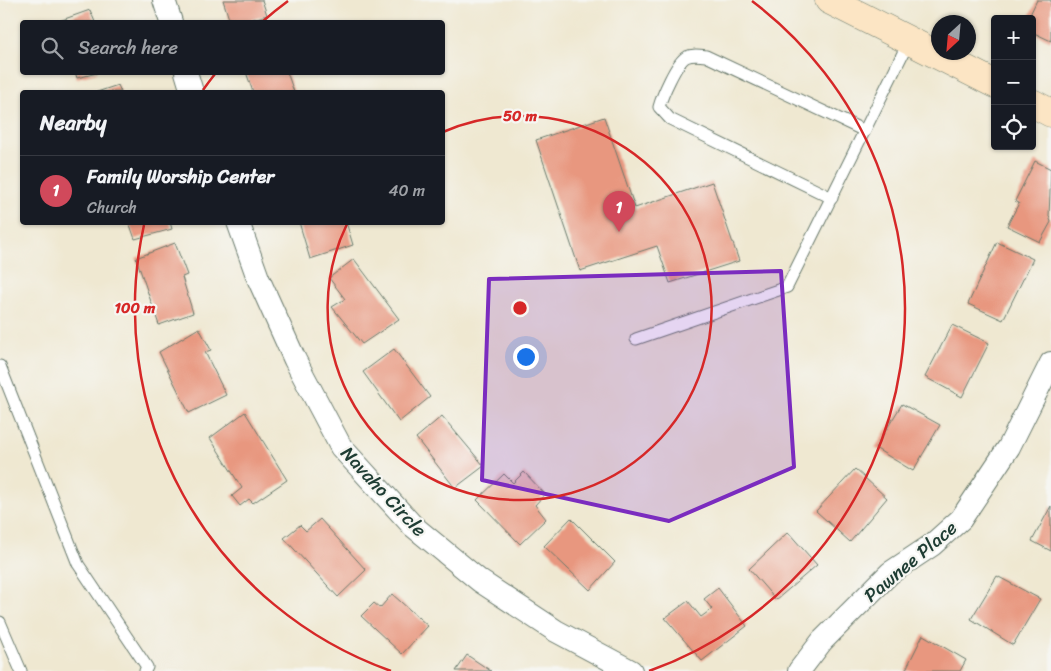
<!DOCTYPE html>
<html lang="en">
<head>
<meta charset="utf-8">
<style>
	:root { --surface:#171b24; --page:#20242c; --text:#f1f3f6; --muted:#9ea1a6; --line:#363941; --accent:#d1495b }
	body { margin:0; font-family:Sriracha,sans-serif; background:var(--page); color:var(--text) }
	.controls { position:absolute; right:15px; top:15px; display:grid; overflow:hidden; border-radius:5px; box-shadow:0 1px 4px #0004 }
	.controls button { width:45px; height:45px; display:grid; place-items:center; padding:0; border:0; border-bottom:1px solid var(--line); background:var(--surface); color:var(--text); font:25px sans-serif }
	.compass { position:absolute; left:931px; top:15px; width:45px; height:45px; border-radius:50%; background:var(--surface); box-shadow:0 1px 4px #0004; rotate:206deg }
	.you { position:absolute; left:525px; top:356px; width:18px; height:18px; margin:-12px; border:4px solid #fff; border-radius:50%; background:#1a73e8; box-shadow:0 0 0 8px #1a73e833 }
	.badge { display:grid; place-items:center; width:32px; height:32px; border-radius:50%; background:var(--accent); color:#fff; font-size:16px; font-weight:700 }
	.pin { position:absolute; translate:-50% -41px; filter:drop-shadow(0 1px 2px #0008) }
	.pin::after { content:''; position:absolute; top:26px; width:18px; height:15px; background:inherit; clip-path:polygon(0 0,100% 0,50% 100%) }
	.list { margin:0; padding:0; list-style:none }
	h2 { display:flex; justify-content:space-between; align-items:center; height:65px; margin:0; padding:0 20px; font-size:21px }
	h2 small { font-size:16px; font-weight:400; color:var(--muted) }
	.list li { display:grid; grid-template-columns:32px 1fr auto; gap:15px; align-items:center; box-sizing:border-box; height:70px; padding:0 20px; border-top:1px solid var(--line) }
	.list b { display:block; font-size:19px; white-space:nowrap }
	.list p { margin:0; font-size:16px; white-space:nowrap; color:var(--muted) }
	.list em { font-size:16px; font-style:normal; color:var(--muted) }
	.icon { flex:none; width:28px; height:28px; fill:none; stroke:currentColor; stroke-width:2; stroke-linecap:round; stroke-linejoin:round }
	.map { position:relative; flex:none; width:1051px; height:671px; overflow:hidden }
	.search { position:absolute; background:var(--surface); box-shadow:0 1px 4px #0004; left:20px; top:20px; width:425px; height:55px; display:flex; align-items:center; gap:12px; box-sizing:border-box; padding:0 18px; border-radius:5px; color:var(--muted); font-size:19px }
	.panel { position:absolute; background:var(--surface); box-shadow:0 1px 4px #0004; left:20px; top:90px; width:425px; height:135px; border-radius:5px }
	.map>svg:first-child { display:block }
	.building { fill:#e8977f }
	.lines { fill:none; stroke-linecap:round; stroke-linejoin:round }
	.service-casing { stroke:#68796b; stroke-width:13 }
	.minor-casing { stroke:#68796b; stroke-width:24 }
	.secondary-casing { stroke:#68796b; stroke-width:29 }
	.service { stroke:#fff; stroke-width:11 }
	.minor { stroke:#fff; stroke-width:22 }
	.secondary { stroke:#fce5c4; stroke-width:28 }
	.marked { fill:#7b2cbf; fill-opacity:0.2; stroke:#7b2cbf; stroke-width:4; stroke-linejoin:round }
	.ring { fill:none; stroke:#d62828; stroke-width:2.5 }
	.labels { text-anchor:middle; stroke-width:4.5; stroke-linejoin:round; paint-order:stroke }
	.street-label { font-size:19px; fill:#1f3d34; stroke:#f6f6f2 }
	.centre { fill:#d62828; stroke:#f6f6f2; stroke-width:2.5 }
	.ring-label { font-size:15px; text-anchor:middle; font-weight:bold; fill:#d62828; stroke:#f6f6f2; stroke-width:4.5; stroke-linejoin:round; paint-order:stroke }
</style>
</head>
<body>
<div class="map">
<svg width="1051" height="671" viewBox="0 0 1051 671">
	<rect width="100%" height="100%" fill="#f6f6f2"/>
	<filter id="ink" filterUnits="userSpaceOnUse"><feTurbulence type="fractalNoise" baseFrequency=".02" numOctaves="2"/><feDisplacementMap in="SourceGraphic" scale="10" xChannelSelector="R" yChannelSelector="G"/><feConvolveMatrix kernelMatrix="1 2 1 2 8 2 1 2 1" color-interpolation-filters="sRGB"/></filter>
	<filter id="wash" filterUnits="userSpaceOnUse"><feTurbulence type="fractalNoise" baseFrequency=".0096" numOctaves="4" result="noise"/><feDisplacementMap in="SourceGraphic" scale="20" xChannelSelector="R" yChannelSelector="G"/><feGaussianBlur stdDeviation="1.12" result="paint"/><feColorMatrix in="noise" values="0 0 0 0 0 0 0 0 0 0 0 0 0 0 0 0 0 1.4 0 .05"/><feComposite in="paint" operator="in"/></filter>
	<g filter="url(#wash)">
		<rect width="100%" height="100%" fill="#efe8d1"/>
		<g id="blocks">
			<g class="building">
				<polygon points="223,0 262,0 267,15 243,22 230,22"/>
				<polygon points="1037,0 1051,0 1051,41 1032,32 1032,19 1028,19"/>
				<polygon points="90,10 95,22 59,22 59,21"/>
				<polygon points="75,72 96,72 97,73 77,78"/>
				<polygon points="246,72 287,72 294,92 253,92"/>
				<polygon points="118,85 121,92 97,92"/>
				<polygon points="604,117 635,208 712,182 739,261 670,283 657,246 580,271 536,140"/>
				<polygon points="1035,161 1051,169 1049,216 1051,222 1040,242 1007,226 1019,203 1015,201"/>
				<polygon points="129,222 170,222 172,229 135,239"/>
				<polygon points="299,222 346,222 353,245 310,259"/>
				<polygon points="997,242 1033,259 1003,320 968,304"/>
				<polygon points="175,243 187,275 182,277 193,313 159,325 136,258"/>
				<polygon points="354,259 399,319 362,344 332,307 345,299 329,278"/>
				<polygon points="952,325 989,343 962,397 925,377"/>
				<polygon points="199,328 211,350 205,352 226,395 189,413 159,352"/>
				<polygon points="394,349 430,397 399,422 363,372"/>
				<polygon points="902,404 940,425 913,471 875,448"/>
				<polygon points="245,412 287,480 253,503 249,499 240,506 232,496 242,488 210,438"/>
				<polygon points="442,416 484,466 455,488 416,438"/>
				<polygon points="855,469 887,498 850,542 816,511"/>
				<polygon points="524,472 545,494 535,505 546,519 520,544 477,500 504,474 513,483"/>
				<polygon points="1051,506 1051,551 1032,541"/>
				<polygon points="571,518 615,562 590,590 544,546"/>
				<polygon points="320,519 366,570 338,597 284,538 300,525 306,531"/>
				<polygon points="788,532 817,565 776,600 749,569"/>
				<polygon points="997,576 1040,599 1013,645 971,619"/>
				<polygon points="718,588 747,626 702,661 665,618 688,601 701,617 712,609 704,599"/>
				<polygon points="392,594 428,626 402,654 361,616 374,603 380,608"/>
				<polygon points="923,635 966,660 960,671 905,671"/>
				<polygon points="467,655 491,671 456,671"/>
			</g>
		</g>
	</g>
	<g filter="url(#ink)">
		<use href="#blocks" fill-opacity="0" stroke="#68796b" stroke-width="1"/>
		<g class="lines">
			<g class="service-casing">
				<g id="service">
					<path d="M 832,198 L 670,119 L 659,107 C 662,96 676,63 686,57 C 692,54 699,55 706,56 L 865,131"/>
					<polyline points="636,339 787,287 909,41"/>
					<polyline points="0,366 78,564 147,667 145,671"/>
					<polyline points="0,622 21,671"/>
				</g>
			</g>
			<g class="minor-casing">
				<g id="minor">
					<polyline points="164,0 171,22"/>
					<polyline points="186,72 192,92"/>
					<polyline points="238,222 258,278 295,360 341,447 413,526 480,581 556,631 631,671"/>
					<polyline points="799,671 822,641 890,573 932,545 961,519 1009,447 1051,363"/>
				</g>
			</g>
			<g class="secondary-casing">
				<g id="secondary">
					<polyline points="829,0 995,84"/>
					<polyline points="1032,103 1051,113"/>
				</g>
			</g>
			<use href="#service" class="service"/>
			<use href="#minor" class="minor"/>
			<use href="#secondary" class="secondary"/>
		</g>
	</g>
	<path class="marked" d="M 781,271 L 794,467 L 669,521 L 482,480 L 489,279 Z"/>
	<g class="ring">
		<path d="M443 132A192 192 0 1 1 347 224"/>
		<path d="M391 671A385 385 0 0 1 144 225M203 90A385 385 0 0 1 215 74M262 22A385 385 0 0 1 288 1M752 1A385 385 0 0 1 649 671"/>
	</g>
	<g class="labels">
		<g class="street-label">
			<text transform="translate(384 491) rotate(47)" y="7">Navaho Circle</text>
			<text transform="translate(910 561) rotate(-40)" y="7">Pawnee Place</text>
		</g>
	</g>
	<circle cx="520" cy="308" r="8" class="centre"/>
	<g class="ring-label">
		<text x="520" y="121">50 m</text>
		<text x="135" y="313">100 m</text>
	</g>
</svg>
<div class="controls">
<button>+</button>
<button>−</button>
<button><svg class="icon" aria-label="locate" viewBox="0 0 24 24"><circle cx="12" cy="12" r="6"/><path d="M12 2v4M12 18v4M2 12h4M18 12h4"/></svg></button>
</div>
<svg class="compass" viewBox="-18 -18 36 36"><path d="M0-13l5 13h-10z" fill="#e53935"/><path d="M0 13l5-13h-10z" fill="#9ea1a6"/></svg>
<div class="you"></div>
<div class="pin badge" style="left:619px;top:232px">1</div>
<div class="search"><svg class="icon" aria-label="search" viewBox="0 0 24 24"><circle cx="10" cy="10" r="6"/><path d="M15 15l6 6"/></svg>Search here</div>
<section class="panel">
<h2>Nearby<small></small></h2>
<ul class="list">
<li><span class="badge">1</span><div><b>Family Worship Center</b><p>Church</p></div><em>40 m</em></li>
</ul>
</section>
</div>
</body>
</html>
